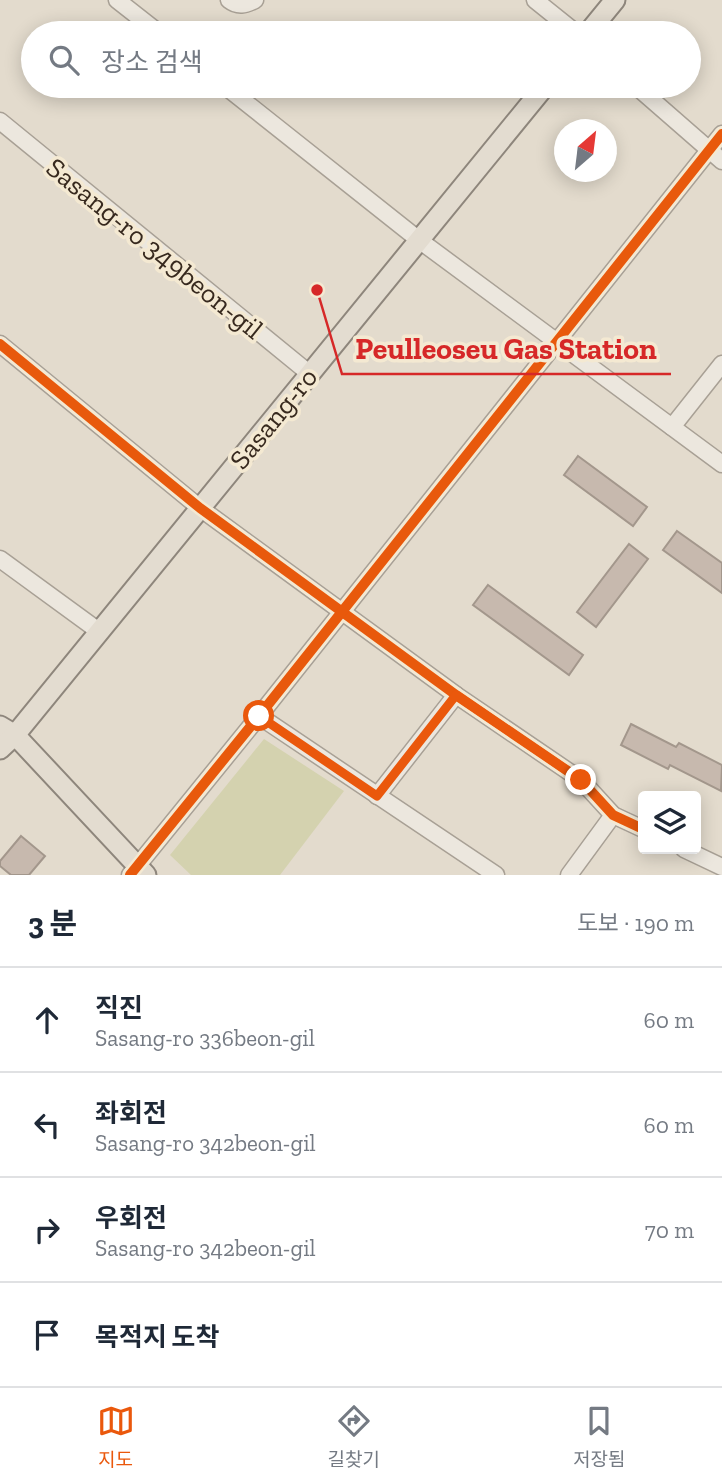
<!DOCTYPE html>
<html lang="ko">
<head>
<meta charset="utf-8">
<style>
	:root { --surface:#fff; --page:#f2f2f3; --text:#1f2937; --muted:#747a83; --line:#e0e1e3; --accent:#ea580c }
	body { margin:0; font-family:"Zilla Slab","Noto Sans KR",serif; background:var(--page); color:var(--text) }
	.controls { position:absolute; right:21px; bottom:21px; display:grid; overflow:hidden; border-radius:7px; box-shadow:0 4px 18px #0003 }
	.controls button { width:63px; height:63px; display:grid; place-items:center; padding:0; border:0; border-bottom:2px solid var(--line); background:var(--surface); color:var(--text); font:35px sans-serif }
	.compass { position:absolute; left:554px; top:119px; width:63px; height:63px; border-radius:50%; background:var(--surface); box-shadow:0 4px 18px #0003; rotate:28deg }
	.stop { position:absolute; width:21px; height:21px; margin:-16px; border:5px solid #ea580c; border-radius:50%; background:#fff }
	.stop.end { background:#ea580c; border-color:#fff; box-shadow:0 2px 7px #0008 }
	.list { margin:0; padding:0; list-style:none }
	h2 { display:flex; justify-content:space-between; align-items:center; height:91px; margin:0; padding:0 28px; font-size:30px }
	h2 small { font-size:23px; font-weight:400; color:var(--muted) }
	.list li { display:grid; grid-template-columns:46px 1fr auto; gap:21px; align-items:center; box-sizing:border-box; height:105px; padding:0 28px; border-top:2px solid var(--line) }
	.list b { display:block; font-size:26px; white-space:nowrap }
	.list p { margin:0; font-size:23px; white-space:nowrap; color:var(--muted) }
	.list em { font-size:23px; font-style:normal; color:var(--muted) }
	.icon { flex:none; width:38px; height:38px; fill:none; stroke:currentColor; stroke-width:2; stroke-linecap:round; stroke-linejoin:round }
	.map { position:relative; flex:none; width:722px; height:875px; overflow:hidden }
	.search { position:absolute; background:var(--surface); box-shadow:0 4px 18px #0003; left:21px; right:21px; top:21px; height:77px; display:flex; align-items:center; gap:18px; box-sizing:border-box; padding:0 24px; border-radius:38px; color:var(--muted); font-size:26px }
	.sheet { height:511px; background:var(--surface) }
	nav { display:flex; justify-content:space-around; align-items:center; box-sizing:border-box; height:98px; border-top:2px solid var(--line); background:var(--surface); font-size:19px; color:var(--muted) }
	nav a { display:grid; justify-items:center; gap:4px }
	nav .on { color:var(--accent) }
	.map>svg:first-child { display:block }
	.green { fill:#d4d2af }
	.building { fill:#c7b9ae; stroke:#a3978c; stroke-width:2 }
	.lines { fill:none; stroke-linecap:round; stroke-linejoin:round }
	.minor-casing { stroke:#a8a095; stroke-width:19 }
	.major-casing { stroke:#8e867c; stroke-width:23 }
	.minor { stroke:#ece7de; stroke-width:16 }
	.major { stroke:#e3dcd0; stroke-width:19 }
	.cycleway-casing { stroke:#f4e9d2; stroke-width:15 }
	.cycleway { stroke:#e8590c; stroke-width:10 }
	.route { stroke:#ea580c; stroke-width:9 }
	.labels { text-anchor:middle; stroke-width:7; stroke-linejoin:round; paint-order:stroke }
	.street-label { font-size:28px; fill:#37291e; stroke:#f4e9d2 }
	.leader { fill:none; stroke:#d62828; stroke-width:2.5 }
	.callout-dot { fill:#d62828; stroke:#f4e9d2; stroke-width:2.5 }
	.callout-label { font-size:30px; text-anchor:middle; font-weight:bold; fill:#d62828; stroke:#f4e9d2; stroke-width:7; stroke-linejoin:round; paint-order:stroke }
</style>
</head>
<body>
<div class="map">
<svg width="722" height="875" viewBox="0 0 722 875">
	<rect width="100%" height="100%" fill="#e3dbcd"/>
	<polygon class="green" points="264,739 344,791 280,875 191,875 170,855"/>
	<g class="building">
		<polygon points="578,456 647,507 633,526 564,475"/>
		<polygon points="677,531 722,563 722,593 663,550"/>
		<polygon points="629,544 648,559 596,627 577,612"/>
		<polygon points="488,585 583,655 569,675 473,605"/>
		<polygon points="631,724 676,747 679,743 722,765 721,791 670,765 668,769 621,745"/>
		<polygon points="21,836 45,856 29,875 11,875 0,866 0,861"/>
	</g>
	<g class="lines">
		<g class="minor-casing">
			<g id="minor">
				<polyline points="117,0 159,33"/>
				<path d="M 229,0 C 238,7 245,5 255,0"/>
				<polyline points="535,0 576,33"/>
				<polyline points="225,86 419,240 722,464"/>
				<polyline points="636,86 722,161"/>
				<polyline points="0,121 310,374"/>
				<polyline points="0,344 200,508 456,695 581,780 613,815 643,829"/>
				<polyline points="672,427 722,364"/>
				<polyline points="0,559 100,632"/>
				<polyline points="259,716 496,875"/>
				<polyline points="377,796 456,695"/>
				<polyline points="684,849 722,867"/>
				<polyline points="130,875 259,716 722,134"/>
				<polyline points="569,875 613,815"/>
			</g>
		</g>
		<g class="major-casing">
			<g id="major">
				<polyline points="588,33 615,0"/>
				<polyline points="0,726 15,735 146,875"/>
				<polyline points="0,749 15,735 545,86"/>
			</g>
		</g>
		<use href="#minor" class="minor"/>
		<use href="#major" class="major"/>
		<g class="cycleway-casing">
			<g id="cycleway">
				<polyline points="0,344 200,508 456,695 581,780 613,815 643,829"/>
				<polyline points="130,875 259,716 722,134"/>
			</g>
		</g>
		<use href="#cycleway" class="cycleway"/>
	</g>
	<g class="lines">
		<polyline class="route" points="259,716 377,796 456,695 581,780"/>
	</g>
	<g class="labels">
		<g class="street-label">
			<text transform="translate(155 248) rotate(39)" y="10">Sasang-ro 349beon-gil</text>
			<text transform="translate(273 418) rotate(-51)" y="10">Sasang-ro</text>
		</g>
	</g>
	<path class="leader" d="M317 290L342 374H671"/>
	<circle class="callout-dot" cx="317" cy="290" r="7"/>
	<g class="callout-label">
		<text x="506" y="359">Peulleoseu Gas Station</text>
	</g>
</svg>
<div class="controls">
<button><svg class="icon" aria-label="layers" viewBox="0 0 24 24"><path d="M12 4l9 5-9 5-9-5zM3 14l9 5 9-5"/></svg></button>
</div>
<svg class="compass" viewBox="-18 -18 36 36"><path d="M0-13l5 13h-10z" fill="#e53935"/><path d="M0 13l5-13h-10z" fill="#747a83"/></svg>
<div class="stop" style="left:259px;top:716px"></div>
<div class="stop end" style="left:581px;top:780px"></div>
<div class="search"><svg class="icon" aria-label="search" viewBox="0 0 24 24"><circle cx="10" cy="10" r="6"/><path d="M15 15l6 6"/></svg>장소 검색</div>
</div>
<section class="sheet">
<h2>3 분<small>도보 · 190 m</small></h2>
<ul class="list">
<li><svg class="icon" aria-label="ahead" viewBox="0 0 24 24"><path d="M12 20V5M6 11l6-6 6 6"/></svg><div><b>직진</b><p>Sasang-ro 336beon-gil</p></div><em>60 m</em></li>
<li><svg class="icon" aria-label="left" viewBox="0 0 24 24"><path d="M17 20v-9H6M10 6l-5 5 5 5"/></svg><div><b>좌회전</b><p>Sasang-ro 342beon-gil</p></div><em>60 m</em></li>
<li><svg class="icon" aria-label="right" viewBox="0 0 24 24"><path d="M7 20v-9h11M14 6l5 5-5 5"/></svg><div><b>우회전</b><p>Sasang-ro 342beon-gil</p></div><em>70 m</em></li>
<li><svg class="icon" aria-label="arrive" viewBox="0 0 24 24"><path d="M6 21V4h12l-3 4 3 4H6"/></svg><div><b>목적지 도착</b></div></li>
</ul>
</section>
<nav>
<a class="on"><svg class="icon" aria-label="map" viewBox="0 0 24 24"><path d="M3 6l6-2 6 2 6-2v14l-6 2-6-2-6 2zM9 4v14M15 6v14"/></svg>지도</a>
<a><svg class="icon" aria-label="directions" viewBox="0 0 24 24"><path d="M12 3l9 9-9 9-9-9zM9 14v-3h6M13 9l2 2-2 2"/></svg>길찾기</a>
<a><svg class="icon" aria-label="saved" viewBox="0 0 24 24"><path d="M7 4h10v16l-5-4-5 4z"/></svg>저장됨</a>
</nav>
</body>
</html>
